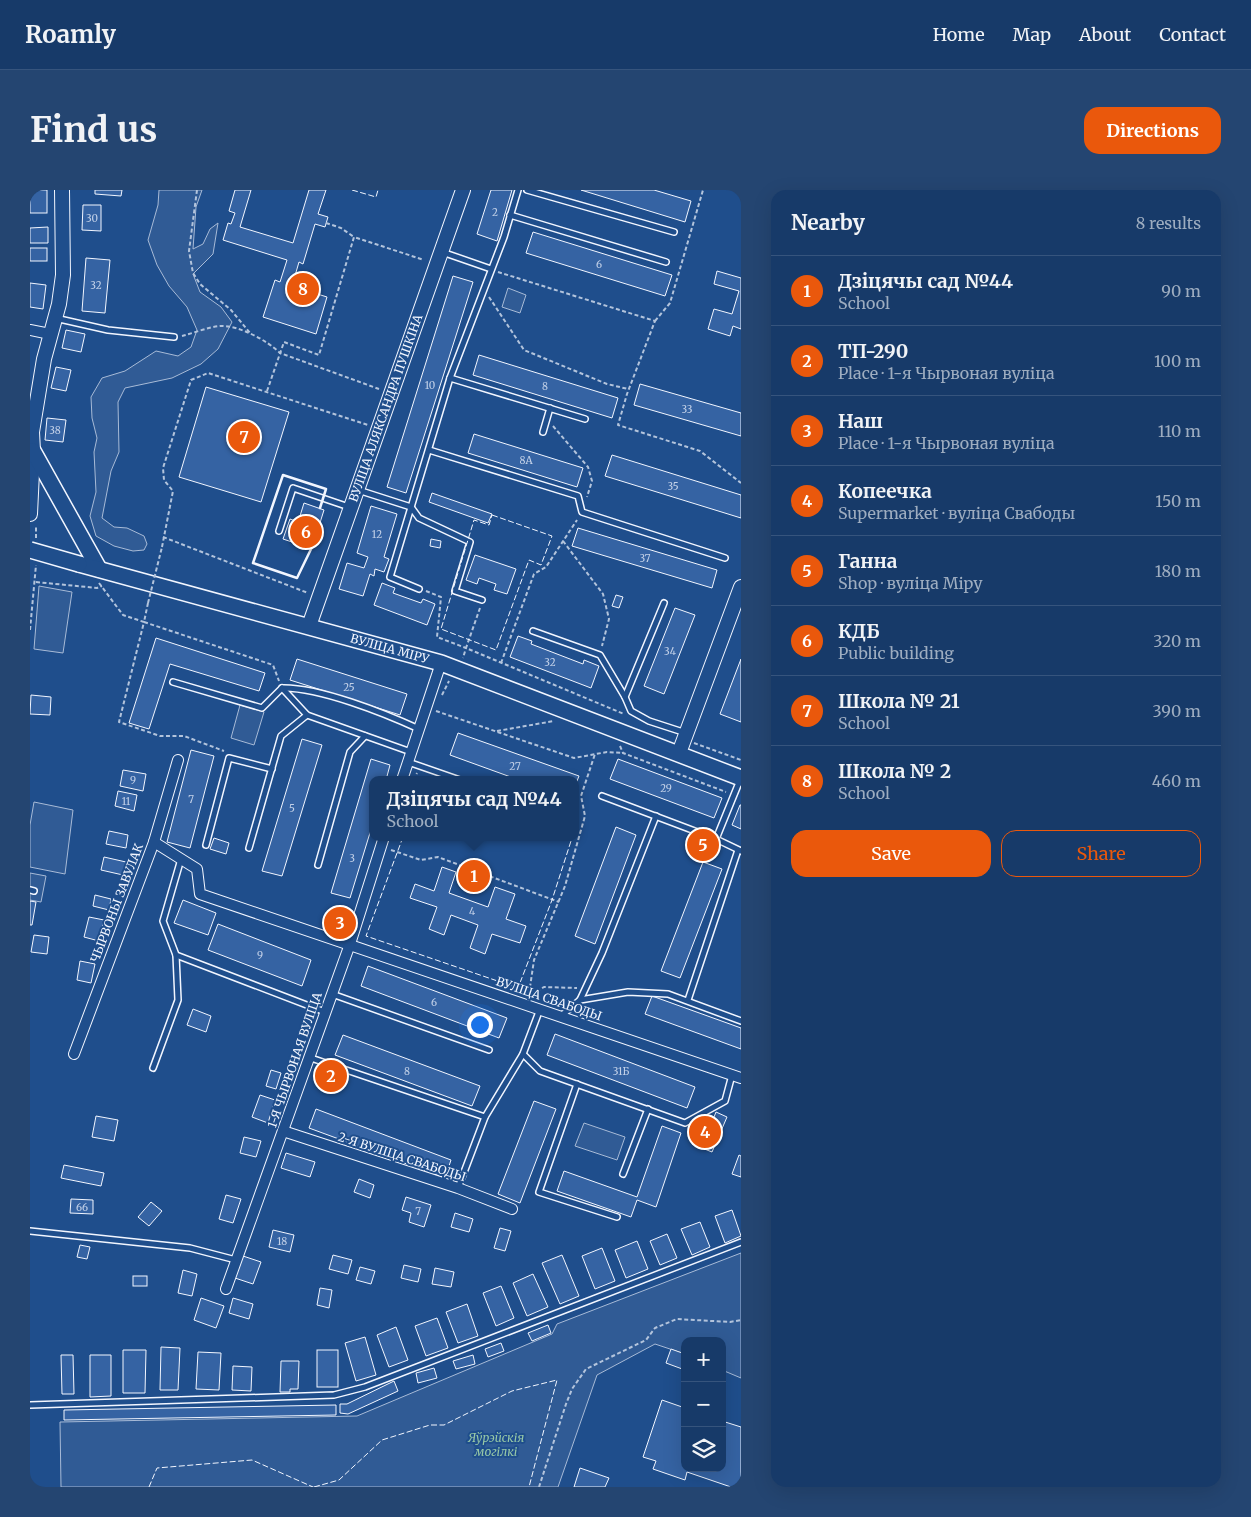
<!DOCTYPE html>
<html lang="en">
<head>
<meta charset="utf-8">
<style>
	:root { --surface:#173a69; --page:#244571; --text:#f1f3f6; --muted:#9eadc0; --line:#36547d; --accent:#ea580c }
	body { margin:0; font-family:Merriweather,serif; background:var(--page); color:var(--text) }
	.controls { position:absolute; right:15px; bottom:15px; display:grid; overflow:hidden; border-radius:10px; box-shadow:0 5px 20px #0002 }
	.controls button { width:45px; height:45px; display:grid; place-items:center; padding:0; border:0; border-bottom:1px solid var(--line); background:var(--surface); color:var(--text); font:25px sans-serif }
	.you { position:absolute; left:449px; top:834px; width:18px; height:18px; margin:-12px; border:4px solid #fff; border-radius:50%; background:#1a73e8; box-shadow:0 0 0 8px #1a73e833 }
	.badge { display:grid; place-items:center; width:32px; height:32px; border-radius:50%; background:var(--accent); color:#fff; font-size:16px; font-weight:700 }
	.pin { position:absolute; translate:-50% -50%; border:2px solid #fff; box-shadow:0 1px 5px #0006 }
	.popup { position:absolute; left:339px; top:586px; width:210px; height:65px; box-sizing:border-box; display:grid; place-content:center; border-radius:10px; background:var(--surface); filter:drop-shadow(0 1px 4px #0005); font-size:16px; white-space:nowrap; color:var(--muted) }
	.popup b { font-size:19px; color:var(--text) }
	.popup::after { content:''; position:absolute; left:50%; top:100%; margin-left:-10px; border:10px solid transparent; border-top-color:var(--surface) }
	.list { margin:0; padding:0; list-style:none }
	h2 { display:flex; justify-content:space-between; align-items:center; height:65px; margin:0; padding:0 20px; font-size:21px }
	h2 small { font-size:16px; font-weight:400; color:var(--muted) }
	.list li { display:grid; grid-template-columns:32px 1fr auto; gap:15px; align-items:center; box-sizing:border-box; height:70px; padding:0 20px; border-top:1px solid var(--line) }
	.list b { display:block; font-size:19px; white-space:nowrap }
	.list p { margin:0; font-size:16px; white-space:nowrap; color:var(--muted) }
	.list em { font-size:16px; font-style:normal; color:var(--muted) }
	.actions { display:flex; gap:10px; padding:15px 20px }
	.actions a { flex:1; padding:11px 0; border:1px solid var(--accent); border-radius:15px; text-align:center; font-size:18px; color:var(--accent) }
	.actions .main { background:var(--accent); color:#fff }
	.icon { flex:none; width:28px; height:28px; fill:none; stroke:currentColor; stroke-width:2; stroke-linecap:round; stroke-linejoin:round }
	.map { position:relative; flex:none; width:711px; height:1297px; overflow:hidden; border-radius:15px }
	header { display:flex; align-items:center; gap:30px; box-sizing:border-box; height:70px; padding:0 25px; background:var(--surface); border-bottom:1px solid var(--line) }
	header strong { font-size:24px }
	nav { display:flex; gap:28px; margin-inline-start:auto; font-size:18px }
	.intro { display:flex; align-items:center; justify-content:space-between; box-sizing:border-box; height:120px; padding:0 30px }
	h1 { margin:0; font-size:35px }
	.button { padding:12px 22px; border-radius:15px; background:var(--accent); color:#fff; font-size:18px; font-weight:700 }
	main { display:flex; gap:30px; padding:0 30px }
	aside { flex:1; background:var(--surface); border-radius:15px; box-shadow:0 5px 20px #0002 }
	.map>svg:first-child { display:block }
	.built { fill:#305b95; stroke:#a8bbd7 }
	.building { fill:#3563a3; stroke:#f2f6ff }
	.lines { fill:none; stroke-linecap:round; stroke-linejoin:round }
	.lane-casing { stroke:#f2f6ff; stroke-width:8 }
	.street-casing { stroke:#f2f6ff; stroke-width:12 }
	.secondary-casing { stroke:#f2f6ff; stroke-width:16 }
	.primary-casing { stroke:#f2f6ff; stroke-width:18 }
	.path { stroke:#b3c4dc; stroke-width:2; stroke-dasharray:4 2.5; stroke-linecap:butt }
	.lane { stroke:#1f4e8c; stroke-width:5 }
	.street { stroke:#1f4e8c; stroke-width:10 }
	.secondary { stroke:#1f4e8c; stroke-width:14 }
	.primary { stroke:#1f4e8c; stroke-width:15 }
	.primary-bridge-casing { stroke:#f2f6ff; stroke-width:18; stroke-linecap:butt }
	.path-bridge { stroke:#b3c4dc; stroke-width:2; stroke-dasharray:4 2.5; stroke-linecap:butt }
	.primary-bridge { stroke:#1f4e8c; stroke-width:15 }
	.fence { stroke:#f2f6ff; stroke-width:1; stroke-dasharray:6 2.5; stroke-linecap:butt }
	.wall { stroke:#f2f6ff; stroke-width:2.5 }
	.labels { text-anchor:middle; stroke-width:4; stroke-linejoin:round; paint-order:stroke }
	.number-label { font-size:10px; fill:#c3d1e8 }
	.street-label { font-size:12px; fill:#f2f6ff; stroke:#1f4e8c }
	.park-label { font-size:12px; font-style:italic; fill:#97c8a6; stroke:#1f4e8c }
</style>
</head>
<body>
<header>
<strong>Roamly</strong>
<nav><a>Home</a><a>Map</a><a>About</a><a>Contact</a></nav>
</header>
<div class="intro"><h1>Find us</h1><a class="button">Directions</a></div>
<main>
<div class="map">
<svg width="711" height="1297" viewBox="0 0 711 1297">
	<rect width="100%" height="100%" fill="#1f4e8c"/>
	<g class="built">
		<polygon points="129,0 172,0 166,17 163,59 173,54 180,39 188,33 183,64 163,84 170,102 191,117 202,132 188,159 171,174 142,188 95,198 88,212 89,262 81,281 72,328 84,337 97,338 114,346 117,354 114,360 103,361 84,356 66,346 60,326 66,302 64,262 67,248 62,228 61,207 72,188 95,181 126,161 148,166 161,157 167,140 157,117 139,96 127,75 118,50 128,15"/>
		<polygon points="478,98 496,105 490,123 472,117"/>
		<polygon points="9,396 42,402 33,463 4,459"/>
		<polygon points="210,515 234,522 224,555 201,548"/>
		<polygon points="4,612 43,620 35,684 0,677 0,635"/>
		<polygon points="0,683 16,686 11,712 0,710"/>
		<polygon points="554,933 595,947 587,970 545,956"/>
		<polygon points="711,1063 711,1188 692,1180 692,1151 655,1151 655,1164 625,1154 567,1185 528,1297 31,1297 30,1232 327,1226 522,1144 527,1134"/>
	</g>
	<g class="building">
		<rect x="0" y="0" width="17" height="23"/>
		<polygon points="65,0 92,0 91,6 65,4"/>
		<polygon points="205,0 221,0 210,37 263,53 279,0 296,0 288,24 298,27 295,37 285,34 273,74 269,72 262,96 297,107 286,144 233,127 245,90 250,92 257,70 193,50 198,33 201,34 205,23 199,21"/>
		<polygon points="461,0 482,0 467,51 447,44"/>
		<polygon points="551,0 624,0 661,11 655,32"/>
		<polygon points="53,15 71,15 71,41 52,40"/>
		<polygon points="18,37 18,53 0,53 0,38"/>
		<polygon points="503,42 642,85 635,106 496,63"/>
		<rect x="0" y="58" width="17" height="13"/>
		<polygon points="56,68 80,70 75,123 52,121"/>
		<polygon points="687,81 711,88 711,139 703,136 700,146 678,139 684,119 702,124 709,101 684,94"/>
		<polygon points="423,86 443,92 376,303 357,297"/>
		<polygon points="0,93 16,95 13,119 0,117"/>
		<polygon points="36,140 55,144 51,162 32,158"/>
		<polygon points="449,165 588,208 582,228 443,185"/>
		<polygon points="26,177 41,180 36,201 21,198"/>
		<polygon points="610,194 711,223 711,246 604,215"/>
		<polygon points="176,197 259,222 231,312 149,287"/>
		<polygon points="17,228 36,230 33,252 15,250"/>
		<polygon points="444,244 553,278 547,297 438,263"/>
		<polygon points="582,265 711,305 711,328 575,286"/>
		<polygon points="402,303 462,324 458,333 399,312"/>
		<polygon points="274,313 294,320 283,355 273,352 272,355 262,352"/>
		<polygon points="341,316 367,324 354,367 359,369 354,382 345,379 344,386 340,384 333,406 309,399 317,373 334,378 338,367 327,363"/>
		<polygon points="260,329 268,332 262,352 253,349"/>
		<polygon points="548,338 687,380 682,398 542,356"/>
		<polygon points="401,349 411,351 410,358 400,356"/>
		<polygon points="445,365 486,379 477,404 464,400 466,394 449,388 447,394 436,390"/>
		<polygon points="352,393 365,398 363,403 391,413 393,409 405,414 397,435 344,415"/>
		<polygon points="586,405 593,407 589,418 582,416"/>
		<polygon points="645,418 665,425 634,504 614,496"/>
		<polygon points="488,446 502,451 501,454 553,474 554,470 569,476 561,498 480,467"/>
		<polygon points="126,448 235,483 229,501 140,474 119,539 99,533"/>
		<polygon points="267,469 377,504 370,525 260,490"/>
		<polygon points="711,469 711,532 690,524"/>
		<polygon points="1,505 21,507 20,525 0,524"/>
		<polygon points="428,543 549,586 545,596 545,590 489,590 420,565"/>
		<polygon points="272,549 292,555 252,686 232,681"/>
		<polygon points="161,560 184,566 160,658 137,652"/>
		<polygon points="341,569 360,575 356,590 343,590 343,633 320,708 301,703"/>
		<polygon points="588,569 692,608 684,628 580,589"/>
		<polygon points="93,580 116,584 113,601 90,596"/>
		<polygon points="88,601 107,605 104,621 85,616"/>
		<polygon points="710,615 711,615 711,639 702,635"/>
		<polygon points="586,637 606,645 565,754 545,746"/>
		<polygon points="79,641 98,645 96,658 76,654"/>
		<polygon points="184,648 199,653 196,664 180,659"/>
		<polygon points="667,651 681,657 677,665 664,660"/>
		<polygon points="74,667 96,672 93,685 71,680"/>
		<polygon points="673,672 692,679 650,788 631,781"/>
		<polygon points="412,677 426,682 419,703 458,717 465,697 485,704 476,729 496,736 490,753 462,744 455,764 440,758 448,735 421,725 414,745 399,739 407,717 380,708 385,694 404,701"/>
		<polygon points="65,705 81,709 79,720 63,716"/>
		<polygon points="153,710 186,723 178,745 144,733"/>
		<polygon points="0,711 6,712 2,735 0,735"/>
		<polygon points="307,726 316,729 314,741 304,738"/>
		<polygon points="59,727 74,730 69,751 54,747"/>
		<polygon points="188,734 281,770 272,796 178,760"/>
		<polygon points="4,745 19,747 17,764 1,762"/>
		<polygon points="50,771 65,774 61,793 47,790"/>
		<polygon points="338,776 477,828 469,848 331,796"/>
		<polygon points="622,806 711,838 711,859 615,824"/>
		<polygon points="163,819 181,826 176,842 157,835"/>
		<polygon points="525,844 665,897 657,918 517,865"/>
		<polygon points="313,845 450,896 442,916 305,865"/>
		<polygon points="295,879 309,884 306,894 292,889"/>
		<polygon points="241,880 251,883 246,899 236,896"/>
		<polygon points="230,905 245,910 238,933 222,927"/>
		<polygon points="504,911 526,919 490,1013 468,1004"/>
		<polygon points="286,919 421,970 415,988 279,938"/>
		<polygon points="686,922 697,927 682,962 662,954 665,947 658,944 662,936 670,939 674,928 682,932"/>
		<polygon points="66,926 88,930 84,951 62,947"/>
		<polygon points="632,936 651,943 626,1017 607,1010 601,1027 527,1001 534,981 607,1007"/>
		<polygon points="214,947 231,951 226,967 210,963"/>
		<polygon points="256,963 285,972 280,987 251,978"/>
		<polygon points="709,965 711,966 711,987 702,984"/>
		<polygon points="34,975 74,983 71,996 31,988"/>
		<polygon points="329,989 344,995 340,1008 324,1002"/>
		<polygon points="196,1005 211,1009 203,1033 189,1029"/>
		<polygon points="376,1007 401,1015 394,1037 379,1032 381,1023 372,1020"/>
		<polygon points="41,1009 63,1010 63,1024 40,1023"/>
		<polygon points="121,1012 132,1021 119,1036 108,1027"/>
		<polygon points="702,1020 711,1046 695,1053 685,1026"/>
		<polygon points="425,1023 443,1029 439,1042 421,1037"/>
		<polygon points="670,1032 680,1057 662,1065 651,1039"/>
		<polygon points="470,1038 481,1041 475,1061 464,1058"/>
		<polygon points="243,1040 264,1045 260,1062 239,1057"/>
		<polygon points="637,1044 647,1068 630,1075 620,1051"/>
		<polygon points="607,1051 618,1079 596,1088 585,1060"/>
		<polygon points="50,1055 60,1057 57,1069 47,1067"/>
		<polygon points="572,1058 585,1091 565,1099 552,1066"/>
		<polygon points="303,1065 322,1070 318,1084 299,1079"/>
		<polygon points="532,1065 549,1106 530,1114 512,1073"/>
		<polygon points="213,1066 231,1072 223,1094 205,1088"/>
		<polygon points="374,1075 391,1079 388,1092 371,1088"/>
		<polygon points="330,1077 345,1081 341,1094 326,1090"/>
		<polygon points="405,1078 424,1082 421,1097 402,1094"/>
		<polygon points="153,1080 167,1084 162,1106 148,1103"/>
		<polygon points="503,1084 518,1117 497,1126 483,1093"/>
		<rect x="103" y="1086" width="14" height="10"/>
		<polygon points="471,1096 484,1128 466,1136 453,1103"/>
		<polygon points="290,1098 302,1100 299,1118 287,1115"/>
		<polygon points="171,1108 194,1116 186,1138 164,1130"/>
		<polygon points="203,1108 223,1114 219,1129 199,1123"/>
		<polygon points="437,1114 448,1146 428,1153 416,1122"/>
		<polygon points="407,1128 418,1158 396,1166 385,1136"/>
		<polygon points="518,1135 521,1143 502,1151 498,1143"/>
		<polygon points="366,1137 378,1170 359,1177 347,1145"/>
		<polygon points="335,1147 346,1185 326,1191 315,1153"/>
		<polygon points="471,1153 474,1161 458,1167 455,1159"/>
		<polygon points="131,1157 150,1158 148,1200 130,1200"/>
		<polygon points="641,1159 655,1164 655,1180 636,1173"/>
		<polygon points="93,1160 116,1160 115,1203 93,1203"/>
		<rect x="287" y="1160" width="21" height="37"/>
		<polygon points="168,1162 191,1163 189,1200 166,1199"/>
		<polygon points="31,1165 43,1165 44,1204 32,1204"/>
		<polygon points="60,1165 81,1165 81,1206 60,1207"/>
		<polygon points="443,1165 445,1174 426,1179 423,1171"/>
		<polygon points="251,1171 269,1171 268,1199 260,1199 260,1202 250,1202"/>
		<polygon points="203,1176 222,1177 221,1201 202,1200"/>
		<polygon points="404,1178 407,1188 388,1193 386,1183"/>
		<polygon points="364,1191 368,1201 318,1224 310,1223 310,1214 317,1214"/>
		<polygon points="632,1210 655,1218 655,1278 692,1278 692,1231 711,1237 711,1297 701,1297 657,1282 655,1290 623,1279 626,1271 613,1267"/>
		<polygon points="306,1215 306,1225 34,1230 34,1220"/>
		<polygon points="550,1278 579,1288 575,1297 544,1297"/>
	</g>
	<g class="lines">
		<g class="lane-casing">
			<g id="lane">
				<polyline points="497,0 644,42"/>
				<polyline points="480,25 636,72"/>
				<polyline points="412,62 461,79"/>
				<polyline points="25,128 78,140 144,147"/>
				<polyline points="420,188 555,229"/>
				<polyline points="513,242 520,218"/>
				<polyline points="399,260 548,306 552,322 695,368"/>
				<polyline points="328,300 381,317 389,328 440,352 425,401 452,410"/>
				<polyline points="249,341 263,298 319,317"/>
				<polyline points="389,399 360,387 420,188 474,47 488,0"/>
				<polyline points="634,413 595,507 601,521 619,531 656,543"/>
				<polyline points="503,441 570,465 595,507"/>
				<polyline points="143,492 232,518 252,498 277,525 381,562"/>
				<path d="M 252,498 C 289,497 354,523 389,539"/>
				<polyline points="378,572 430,590"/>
				<polyline points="572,606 686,649 711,661"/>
				<polyline points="686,649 710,590"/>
				<polyline points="176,655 199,568 242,579"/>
				<polyline points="219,658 251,546 277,525"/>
				<polyline points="288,675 320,562 335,546"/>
				<polyline points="0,700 4,701"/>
				<polyline points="146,765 295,822"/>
				<polyline points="302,804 459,860"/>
				<polyline points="550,810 572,763 626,626"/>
				<polyline points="658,810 708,660"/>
				<polyline points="531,826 550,810 598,802 638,804 711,831"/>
				<polyline points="493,864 510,881 655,933 695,911 702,885"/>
				<polyline points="278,867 455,927"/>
				<polyline points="123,878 148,810 146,765 133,731 151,669"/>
				<polyline points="547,894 509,1002 587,1027"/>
				<polyline points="593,984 618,919"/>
				<polyline points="428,998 455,927 493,864 510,819"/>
				<polyline points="0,1041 160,1058 206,1070"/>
				<polyline points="0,1215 304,1205 335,1197 711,1052"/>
			</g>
		</g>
		<g class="street-casing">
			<g id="street">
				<polyline points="0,140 20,144"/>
				<polyline points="372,590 411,473"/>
				<polyline points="124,652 167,679 170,704 711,888"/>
				<polyline points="44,864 124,652 148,570"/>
				<polyline points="253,941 428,998 482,1019"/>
				<polyline points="196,1099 320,754 354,647"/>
			</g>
		</g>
		<g class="secondary-casing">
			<g id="secondary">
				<polyline points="0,324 3,261 2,242 14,169 29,114 33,85 32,0"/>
				<path id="s1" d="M 279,436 L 433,0"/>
				<polyline points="649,563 711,397"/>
			</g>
		</g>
		<g class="primary-casing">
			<g id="primary">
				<polyline points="3,261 69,379"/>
				<path id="s2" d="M 49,374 L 411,473 L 711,588"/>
			</g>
		</g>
		<g class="path">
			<polyline points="167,0 159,61 163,83 170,94 201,120 220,143"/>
			<polyline points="296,33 311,38 324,47"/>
			<polyline points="468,82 625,131 597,204 588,235 670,261 711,293"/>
			<polyline points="459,107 494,160 577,194 598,199"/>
			<polyline points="625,131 640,113 673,0"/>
			<path d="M 152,146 C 164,143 178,137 190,136 C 209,135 238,151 250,163 L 349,199"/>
			<polyline points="237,201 254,152 289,165 324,47 394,70"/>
			<polyline points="523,236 558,277 562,291 557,307"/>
			<polyline points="133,347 278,403"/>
			<polyline points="6,348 6,335"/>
			<polyline points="533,351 573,404 579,429 572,456"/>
			<polyline points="132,357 143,301 134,290 133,278 161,190 178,183 338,235"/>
			<polyline points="6,392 67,398 72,396"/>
			<polyline points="69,393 93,425 114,432 89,532 130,546 154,546 194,561"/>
			<polyline points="396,401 411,407 407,447 436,458 433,468"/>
			<polyline points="118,413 114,432 243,475 249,491"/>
			<polyline points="450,418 436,458 594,524"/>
			<polyline points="0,440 6,375"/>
			<polyline points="471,473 504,384 516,377 547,330"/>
			<polyline points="412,505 419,491"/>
			<polyline points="406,521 544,568 577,562 593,563"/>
			<polyline points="467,541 524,531"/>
			<polyline points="664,553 711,570"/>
			<polyline points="590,556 593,563 696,602"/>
			<polyline points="384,590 387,583"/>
			<polyline points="361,660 391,670 408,667 529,712"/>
			<polyline points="499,804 504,770 535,696 555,626 551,606 565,564"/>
			<polyline points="501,805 514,797 547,798"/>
			<polyline points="509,1297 536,1214 542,1199 556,1179 616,1150 625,1138 647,1129 700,1132 711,1130"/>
		</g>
		<use href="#lane" class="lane"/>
		<use href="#street" class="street"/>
		<use href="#secondary" class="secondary"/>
		<use href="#primary" class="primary"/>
		<g class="primary-bridge-casing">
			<polyline id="primary-bridge" points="0,360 49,374"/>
		</g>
		<polyline class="path-bridge" points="118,413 132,357"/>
		<use href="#primary-bridge" class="primary-bridge"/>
		<g class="fence">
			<polyline points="322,0 346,7 348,0"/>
			<polygon points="462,325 522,346 511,375 499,370 466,460 411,439 444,330 459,335"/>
			<polyline points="373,647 336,746 488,798 522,710 541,651 529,647"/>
			<polyline points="119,1297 127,1278 222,1270 283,1297"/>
			<polyline points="284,1297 309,1290 352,1250 400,1235 414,1235 482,1201 527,1190 499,1297"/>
		</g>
		<polyline class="wall" points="283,355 267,388 223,373 253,285 296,299 290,318"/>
	</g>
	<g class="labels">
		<g class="number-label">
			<text x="465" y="26">2</text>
			<text x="62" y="32">30</text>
			<text x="569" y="78">6</text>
			<text x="66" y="99">32</text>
			<text x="400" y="199">10</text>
			<text x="515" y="200">8</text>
			<text x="657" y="223">33</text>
			<text x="25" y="244">38</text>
			<text x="496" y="274">8А</text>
			<text x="643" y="300">35</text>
			<text x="347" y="348">12</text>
			<text x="615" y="372">37</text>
			<text x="640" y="465">34</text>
			<text x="520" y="476">32</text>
			<text x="319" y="501">25</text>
			<text x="485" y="580">27</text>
			<text x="103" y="594">9</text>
			<text x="636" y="602">29</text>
			<text x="161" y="613">7</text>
			<text x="96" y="615">11</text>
			<text x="262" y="622">5</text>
			<text x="322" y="672">3</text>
			<text x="442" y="725">4</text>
			<text x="230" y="769">9</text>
			<text x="404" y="816">6</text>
			<text x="377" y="885">8</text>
			<text x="591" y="885">31Б</text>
			<text x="52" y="1021">66</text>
			<text x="388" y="1025">7</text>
			<text x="252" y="1055">18</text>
		</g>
		<g class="street-label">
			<text dy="4" stroke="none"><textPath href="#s1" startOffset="231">ВУЛІЦА АЛЯКСАНДРА ПУШКІНА</textPath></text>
			<text dy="4" stroke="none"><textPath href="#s2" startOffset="322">ВУЛІЦА МІРУ</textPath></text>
			<text transform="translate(87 713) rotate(-69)" y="4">ЧЫРВОНЫ ЗАВУЛАК</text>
			<text transform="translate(519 809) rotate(19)" y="4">ВУЛІЦА СВАБОДЫ</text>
			<text transform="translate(265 870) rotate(-71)" y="4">1-Я ЧЫРВОНАЯ ВУЛІЦА</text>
			<text transform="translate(372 967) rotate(18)" y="4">2-Я ВУЛІЦА СВАБОДЫ</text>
		</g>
		<g class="park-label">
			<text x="466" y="1252">Яўрэйскія<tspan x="466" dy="14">могілкі</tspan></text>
		</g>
	</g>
</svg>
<div class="controls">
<button>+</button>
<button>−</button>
<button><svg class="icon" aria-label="layers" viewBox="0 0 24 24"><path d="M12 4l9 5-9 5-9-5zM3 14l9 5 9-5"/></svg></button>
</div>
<div class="you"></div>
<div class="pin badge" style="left:444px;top:686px">1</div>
<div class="popup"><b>Дзіцячы сад №44</b>School</div>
<div class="pin badge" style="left:301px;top:886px">2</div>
<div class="pin badge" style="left:310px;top:733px">3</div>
<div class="pin badge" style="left:675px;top:942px">4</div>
<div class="pin badge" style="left:673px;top:655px">5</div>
<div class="pin badge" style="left:276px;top:342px">6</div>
<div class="pin badge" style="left:214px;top:247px">7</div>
<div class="pin badge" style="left:273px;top:99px">8</div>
</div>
<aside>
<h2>Nearby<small>8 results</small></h2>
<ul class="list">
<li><span class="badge">1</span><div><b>Дзіцячы сад №44</b><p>School</p></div><em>90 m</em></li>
<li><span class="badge">2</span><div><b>ТП-290</b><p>Place · 1-я Чырвоная вуліца</p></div><em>100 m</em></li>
<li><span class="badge">3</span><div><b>Наш</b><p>Place · 1-я Чырвоная вуліца</p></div><em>110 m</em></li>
<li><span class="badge">4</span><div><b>Копеечка</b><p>Supermarket · вуліца Свабоды</p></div><em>150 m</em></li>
<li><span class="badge">5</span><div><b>Ганна</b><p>Shop · вуліца Міру</p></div><em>180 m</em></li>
<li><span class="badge">6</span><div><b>КДБ</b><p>Public building</p></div><em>320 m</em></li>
<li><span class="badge">7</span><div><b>Школа № 21</b><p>School</p></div><em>390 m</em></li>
<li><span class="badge">8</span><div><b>Школа № 2</b><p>School</p></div><em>460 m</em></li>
</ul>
<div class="actions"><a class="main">Save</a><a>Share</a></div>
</aside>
</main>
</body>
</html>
